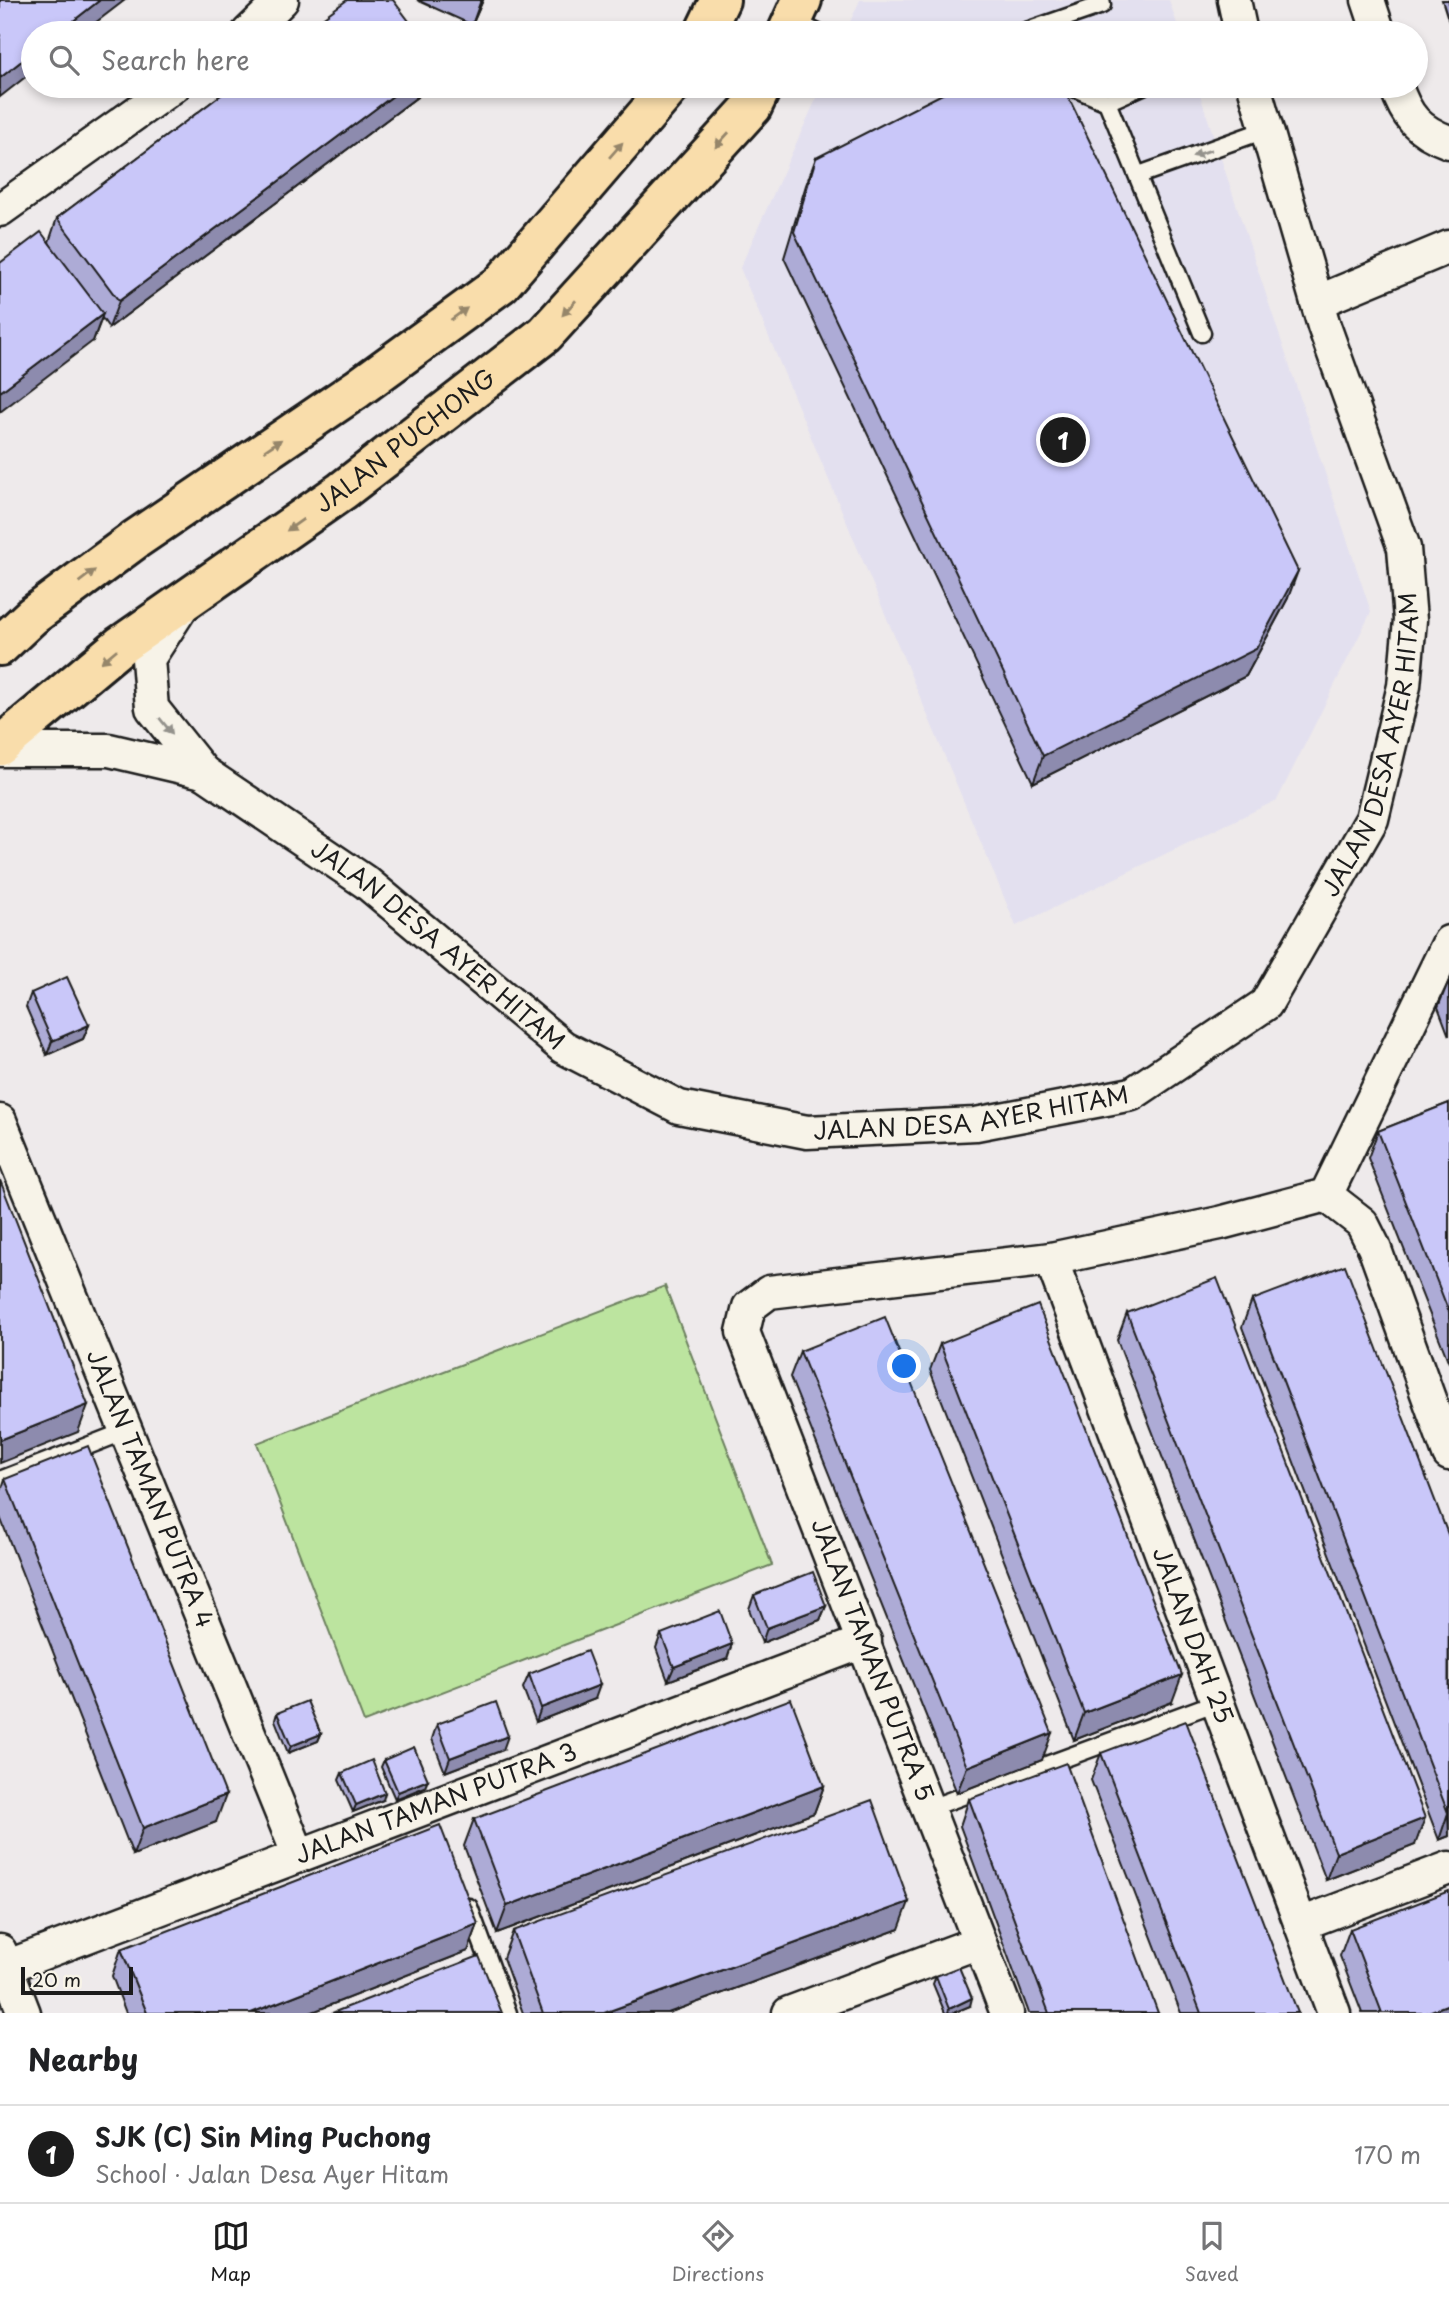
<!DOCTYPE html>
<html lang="en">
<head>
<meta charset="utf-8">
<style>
	:root { --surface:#fff; --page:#f6f6f6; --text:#202124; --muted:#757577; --line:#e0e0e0; --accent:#1c1c1c }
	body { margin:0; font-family:"Playpen Sans",sans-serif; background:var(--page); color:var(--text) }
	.scale { position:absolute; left:21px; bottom:18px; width:112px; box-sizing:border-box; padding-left:7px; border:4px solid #1c1c1c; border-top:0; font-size:19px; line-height:24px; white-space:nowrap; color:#1c1c1c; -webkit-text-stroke:5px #f7f3e8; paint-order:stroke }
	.you { position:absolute; left:905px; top:1367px; width:24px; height:24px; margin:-18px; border:5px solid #fff; border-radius:50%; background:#1a73e8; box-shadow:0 0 0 10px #1a73e833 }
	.badge { display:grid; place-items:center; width:46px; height:46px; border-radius:50%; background:var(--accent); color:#fff; font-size:23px; font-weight:700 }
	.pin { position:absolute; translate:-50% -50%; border:4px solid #fff; box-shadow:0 2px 7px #0006 }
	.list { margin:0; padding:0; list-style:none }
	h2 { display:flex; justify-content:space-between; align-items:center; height:91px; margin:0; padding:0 28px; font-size:30px }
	h2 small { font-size:23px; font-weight:400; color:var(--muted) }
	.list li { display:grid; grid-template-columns:46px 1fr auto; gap:21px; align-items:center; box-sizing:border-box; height:98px; padding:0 28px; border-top:2px solid var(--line) }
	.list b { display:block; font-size:26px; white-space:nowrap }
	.list p { margin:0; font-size:23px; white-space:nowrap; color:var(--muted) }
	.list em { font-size:23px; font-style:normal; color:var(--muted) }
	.icon { flex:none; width:38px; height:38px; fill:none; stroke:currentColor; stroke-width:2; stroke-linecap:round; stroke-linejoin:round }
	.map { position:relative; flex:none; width:1449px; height:2013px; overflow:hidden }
	.search { position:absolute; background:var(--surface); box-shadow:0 4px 10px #0003; left:21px; right:21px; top:21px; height:77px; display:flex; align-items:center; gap:18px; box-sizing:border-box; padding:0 24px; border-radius:38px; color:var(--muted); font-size:26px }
	.sheet { height:189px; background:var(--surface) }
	nav { display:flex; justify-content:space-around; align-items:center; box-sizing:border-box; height:98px; border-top:2px solid var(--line); background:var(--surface); font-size:19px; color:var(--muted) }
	nav a { display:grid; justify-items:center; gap:4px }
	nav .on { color:var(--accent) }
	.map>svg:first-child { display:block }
	.built { fill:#e3e0ef }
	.green { fill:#bce49f; stroke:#6c805e; stroke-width:2 }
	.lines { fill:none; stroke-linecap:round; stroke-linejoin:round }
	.service-casing { stroke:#1c1c1c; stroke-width:21 }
	.minor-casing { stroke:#1c1c1c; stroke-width:37 }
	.primary-casing { stroke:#1c1c1c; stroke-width:44 }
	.service { stroke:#f7f3e8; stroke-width:16 }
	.minor { stroke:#f7f3e8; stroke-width:32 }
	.primary { stroke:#f9ddab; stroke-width:38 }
	.wall { fill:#adabd6; stroke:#1c1c1c; stroke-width:2 }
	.shaded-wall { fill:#8d8bae; stroke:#1c1c1c; stroke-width:2 }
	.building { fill:#c9c7f9; stroke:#1c1c1c; stroke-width:2 }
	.oneway { fill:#96866b }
	.oneway2 { fill:#94928c }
	.labels { text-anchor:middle; stroke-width:5; stroke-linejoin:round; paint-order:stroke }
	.street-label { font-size:24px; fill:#1c1c1c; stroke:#f7f3e8 }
</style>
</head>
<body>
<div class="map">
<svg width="1449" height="2013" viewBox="0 0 1449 2013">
	<rect width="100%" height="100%" fill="#eeeaeb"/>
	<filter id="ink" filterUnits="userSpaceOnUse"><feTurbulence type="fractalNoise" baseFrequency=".0143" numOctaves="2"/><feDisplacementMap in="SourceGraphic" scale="14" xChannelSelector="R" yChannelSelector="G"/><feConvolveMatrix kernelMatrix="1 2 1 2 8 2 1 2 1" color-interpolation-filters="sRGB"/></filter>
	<g filter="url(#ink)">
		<g class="built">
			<polygon points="860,0 1169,0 1180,33 845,33"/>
			<polygon points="822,86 1197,86 1371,612 1277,800 1016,926 740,268"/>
		</g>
		<polygon class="green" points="665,1286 772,1565 364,1722 257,1443"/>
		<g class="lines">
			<g class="service-casing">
				<g id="service">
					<polyline points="793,21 818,33"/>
					<polyline points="1021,33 1102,5 1101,0"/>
					<polyline points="1074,88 1107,102 1202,333"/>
					<polyline points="1107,102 1143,86"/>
					<polyline points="1139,175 1265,130"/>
					<polyline points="0,1480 126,1431"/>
					<polyline points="930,1808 1217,1702"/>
					<polyline points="469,1907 508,2013"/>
				</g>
			</g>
			<g class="minor-casing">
				<g id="minor">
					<polyline points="1234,0 1241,33"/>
					<polyline points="1368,0 1379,33"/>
					<polyline points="248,33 282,0"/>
					<path d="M 1396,86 C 1406,116 1418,131 1449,142"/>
					<polyline points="0,210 174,86"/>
					<polyline points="1317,302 1449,247"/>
					<polyline points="0,750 109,750 203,772 152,708 148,659 181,608"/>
					<path id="s1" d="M 203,772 L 367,883 L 563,1047 L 679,1107 L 807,1132 L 976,1124 L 1132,1094 L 1266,1004 L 1372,819 L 1404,686 L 1410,620 L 1404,548 L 1324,326 L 1254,86"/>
					<path id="s2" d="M 0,1121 L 299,1856"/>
					<polyline points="1326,1195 1362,1223 1374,1247 1449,1454"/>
					<path id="s3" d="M 1051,1259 L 1334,2013"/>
					<polyline points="1301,1924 1449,1868"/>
					<polyline points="0,1951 24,2013"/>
					<path id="s4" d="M 6,1967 L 865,1641"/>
					<polyline points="789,2013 979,1942"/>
					<polyline points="1007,2013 743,1332 749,1307 769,1292 1051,1259 1220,1223 1326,1195 1449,942"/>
				</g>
			</g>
			<g class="primary-casing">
				<g id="primary">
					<polyline points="704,33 720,0"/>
					<polyline points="787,33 802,0"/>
					<polyline points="0,646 32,616 136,539 357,389 501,284 671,86"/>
					<path id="s5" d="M 0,746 L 121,645 L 342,491 L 545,334 L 752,107 L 762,86"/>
				</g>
			</g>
			<use href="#service" class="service"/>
			<use href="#minor" class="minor"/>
			<use href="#primary" class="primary"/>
		</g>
		<g class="wall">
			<polygon points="417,0 483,0 472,25"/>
			<polygon points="1442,0 1449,0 1449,22"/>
			<polygon points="233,86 430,86 429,88 109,328 102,318 93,341 49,242 57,218"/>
			<polygon points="816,158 1288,598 1246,676 1033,783 784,258 806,185"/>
			<polygon points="1449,980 1449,1036 1438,1007"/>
			<polygon points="31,993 89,1025 83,1039 47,1055 26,1007"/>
			<polygon points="1449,1103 1449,1363 1368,1158 1378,1131"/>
			<polygon points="1252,1300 1449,1537 1449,1836 1439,1840 1242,1327"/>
			<polygon points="1127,1313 1415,1845 1326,1880 1117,1340"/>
			<polygon points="940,1344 1172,1702 1074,1740 930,1370"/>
			<polygon points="800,1351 1042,1760 957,1793 790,1377"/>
			<polygon points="5,1479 216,1822 133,1855 0,1517 0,1494"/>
			<polygon points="754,1595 826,1606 820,1620 762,1643 749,1609"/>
			<polygon points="661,1634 727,1659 668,1681 656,1648"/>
			<polygon points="529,1674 595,1699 536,1722 523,1688"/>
			<polygon points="277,1713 321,1734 318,1741 288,1753 275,1720"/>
			<polygon points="437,1724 503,1750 445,1772 432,1739"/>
			<polygon points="1101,1753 1298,2013 1181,2013 1091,1780"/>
			<polygon points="384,1760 425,1787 395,1799 381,1767"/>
			<polygon points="342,1773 383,1800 353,1812 339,1780"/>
			<polygon points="824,1786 814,1813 497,1933 464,1846 474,1819"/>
			<polygon points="969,1799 1158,2013 1029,2013 960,1826"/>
			<polygon points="478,1924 468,1951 310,2013 126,2013 112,1976 121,1949"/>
			<polygon points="899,1929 668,2013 523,2013 503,1958 513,1931"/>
			<polygon points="1350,1929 1449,2013 1362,2013 1340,1956"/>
			<polygon points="936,1976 970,2006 953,2013 945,2013 933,1984"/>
		</g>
		<g class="shaded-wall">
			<polygon points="100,0 125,0 82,33 58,33"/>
			<polygon points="481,0 483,0 472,25"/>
			<polygon points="33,52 33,71 0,97 0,78"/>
			<polygon points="406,86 430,86 429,88 109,328 119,301"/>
			<polygon points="103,314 93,341 0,412 0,392"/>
			<polygon points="1298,571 1288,598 1246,676 1033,783 1043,756"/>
			<polygon points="89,1025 83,1039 47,1055 52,1041"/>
			<polygon points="88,1405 78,1432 0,1463 0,1440"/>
			<polygon points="826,1606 820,1620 762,1643 767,1628"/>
			<polygon points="732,1644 727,1659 668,1681 674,1667"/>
			<polygon points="1182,1675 1172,1702 1074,1740 1084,1713"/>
			<polygon points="600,1685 595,1699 536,1722 541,1708"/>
			<polygon points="1052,1733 1042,1760 957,1793 967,1767"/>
			<polygon points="321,1734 318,1741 288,1753 291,1746"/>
			<polygon points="508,1736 503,1750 445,1772 450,1758"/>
			<polygon points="428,1780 425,1787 395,1799 398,1792"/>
			<polygon points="824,1786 814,1813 497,1933 507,1906"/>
			<polygon points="385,1793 383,1800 353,1812 356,1805"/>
			<polygon points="226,1795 216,1822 133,1855 143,1828"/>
			<polygon points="1448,1813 1449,1836 1439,1840"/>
			<polygon points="1425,1818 1415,1845 1326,1880 1336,1853"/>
			<polygon points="909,1902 899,1929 668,2013 604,2013"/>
			<polygon points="478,1924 468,1951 310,2013 251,2013"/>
			<polygon points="972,1998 970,2006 953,2013 948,2013 949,2009"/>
			<polygon points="1449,2004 1449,2013 1426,2013"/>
		</g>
		<g class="building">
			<polygon points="0,0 100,0 58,33 33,33 33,52 0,78"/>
			<polygon points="347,0 393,0 418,33 302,33"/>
			<polygon points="233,86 406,86 119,301 57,218"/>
			<polygon points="958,86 1063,86 1298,571 1256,649 1043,756 794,232 816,158"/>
			<polygon points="41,232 103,314 0,392 0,263"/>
			<polygon points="67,977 89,1025 52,1041 31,993"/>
			<polygon points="1449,1103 1449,1312 1378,1131"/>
			<polygon points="0,1180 88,1405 0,1440"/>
			<polygon points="1345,1265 1449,1537 1448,1813 1252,1300"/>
			<polygon points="1217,1278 1425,1818 1336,1853 1127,1313"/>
			<polygon points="1038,1305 1182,1675 1084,1713 940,1344"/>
			<polygon points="885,1317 1052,1733 967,1767 800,1351"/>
			<polygon points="88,1446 226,1795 143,1828 5,1479"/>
			<polygon points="813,1572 826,1606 767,1628 754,1595"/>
			<polygon points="720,1611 732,1644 674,1667 661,1634"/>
			<polygon points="587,1651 600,1685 541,1708 529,1674"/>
			<polygon points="791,1699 824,1786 507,1906 474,1819"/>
			<polygon points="307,1701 321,1734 291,1746 277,1713"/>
			<polygon points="496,1702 508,1736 450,1758 437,1724"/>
			<polygon points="1186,1721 1298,2013 1201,2013 1101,1753"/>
			<polygon points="414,1747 428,1780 398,1792 384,1760"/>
			<polygon points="372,1760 385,1793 356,1805 342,1773"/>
			<polygon points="1066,1763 1158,2013 1049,2013 969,1799"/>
			<polygon points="872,1800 909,1902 604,2013 543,2013 513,1931"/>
			<polygon points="440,1825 478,1924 251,2013 147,2013 121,1949"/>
			<polygon points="1449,1891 1449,2004 1426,2013 1382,2013 1350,1929"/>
			<polygon points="479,1956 502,2013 332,2013"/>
			<polygon points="959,1967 972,1998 949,2009 936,1976"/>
		</g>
		<defs><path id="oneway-solid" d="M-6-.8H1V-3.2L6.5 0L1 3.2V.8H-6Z" transform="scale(1.75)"/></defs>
		<g class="oneway">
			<use href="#oneway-solid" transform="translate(722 140) rotate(132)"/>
			<use href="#oneway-solid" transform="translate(616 150) rotate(-49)"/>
			<use href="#oneway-solid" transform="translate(569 308) rotate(132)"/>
			<use href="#oneway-solid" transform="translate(459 314) rotate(-36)"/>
			<use href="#oneway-solid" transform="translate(273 445) rotate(-34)"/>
			<use href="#oneway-solid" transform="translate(295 525) rotate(145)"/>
			<use href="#oneway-solid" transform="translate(87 576) rotate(-37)"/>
			<use href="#oneway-solid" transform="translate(109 656) rotate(140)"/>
		</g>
		<g class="oneway2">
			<use href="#oneway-solid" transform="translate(1202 153) rotate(161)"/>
			<use href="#oneway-solid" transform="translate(166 726) rotate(51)"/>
		</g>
	</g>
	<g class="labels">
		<g class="street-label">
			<text dy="8" stroke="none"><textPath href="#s5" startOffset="508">JALAN PUCHONG</textPath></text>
			<text dy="8" stroke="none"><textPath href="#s1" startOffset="1489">JALAN DESA AYER HITAM</textPath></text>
			<text dy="8" stroke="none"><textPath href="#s1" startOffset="292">JALAN DESA AYER HITAM</textPath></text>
			<text dy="8" stroke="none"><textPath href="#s1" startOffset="880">JALAN DESA AYER HITAM</textPath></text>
			<text dy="8" stroke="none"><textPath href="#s2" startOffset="397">JALAN TAMAN PUTRA 4</textPath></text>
			<text dy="8" stroke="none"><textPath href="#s3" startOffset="402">JALAN DAH 25</textPath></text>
			<text transform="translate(872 1660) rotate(69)" y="8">JALAN TAMAN PUTRA 5</text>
			<text dy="8" stroke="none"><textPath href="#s4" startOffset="460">JALAN TAMAN PUTRA 3</textPath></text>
		</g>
	</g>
</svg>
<div class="scale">20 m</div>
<div class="you"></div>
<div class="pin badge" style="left:1063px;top:440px">1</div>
<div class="search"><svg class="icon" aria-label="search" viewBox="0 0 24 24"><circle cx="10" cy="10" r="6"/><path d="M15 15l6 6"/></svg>Search here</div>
</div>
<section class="sheet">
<h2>Nearby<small></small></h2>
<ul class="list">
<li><span class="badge">1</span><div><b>SJK (C) Sin Ming Puchong</b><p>School · Jalan Desa Ayer Hitam</p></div><em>170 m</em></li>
</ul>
</section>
<nav>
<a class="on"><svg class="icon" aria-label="map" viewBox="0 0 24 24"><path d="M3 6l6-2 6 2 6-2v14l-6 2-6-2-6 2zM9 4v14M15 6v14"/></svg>Map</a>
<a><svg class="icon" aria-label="directions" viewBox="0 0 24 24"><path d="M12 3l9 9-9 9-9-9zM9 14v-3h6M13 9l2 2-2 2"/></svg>Directions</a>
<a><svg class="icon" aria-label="saved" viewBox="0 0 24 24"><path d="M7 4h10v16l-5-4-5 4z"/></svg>Saved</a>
</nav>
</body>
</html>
